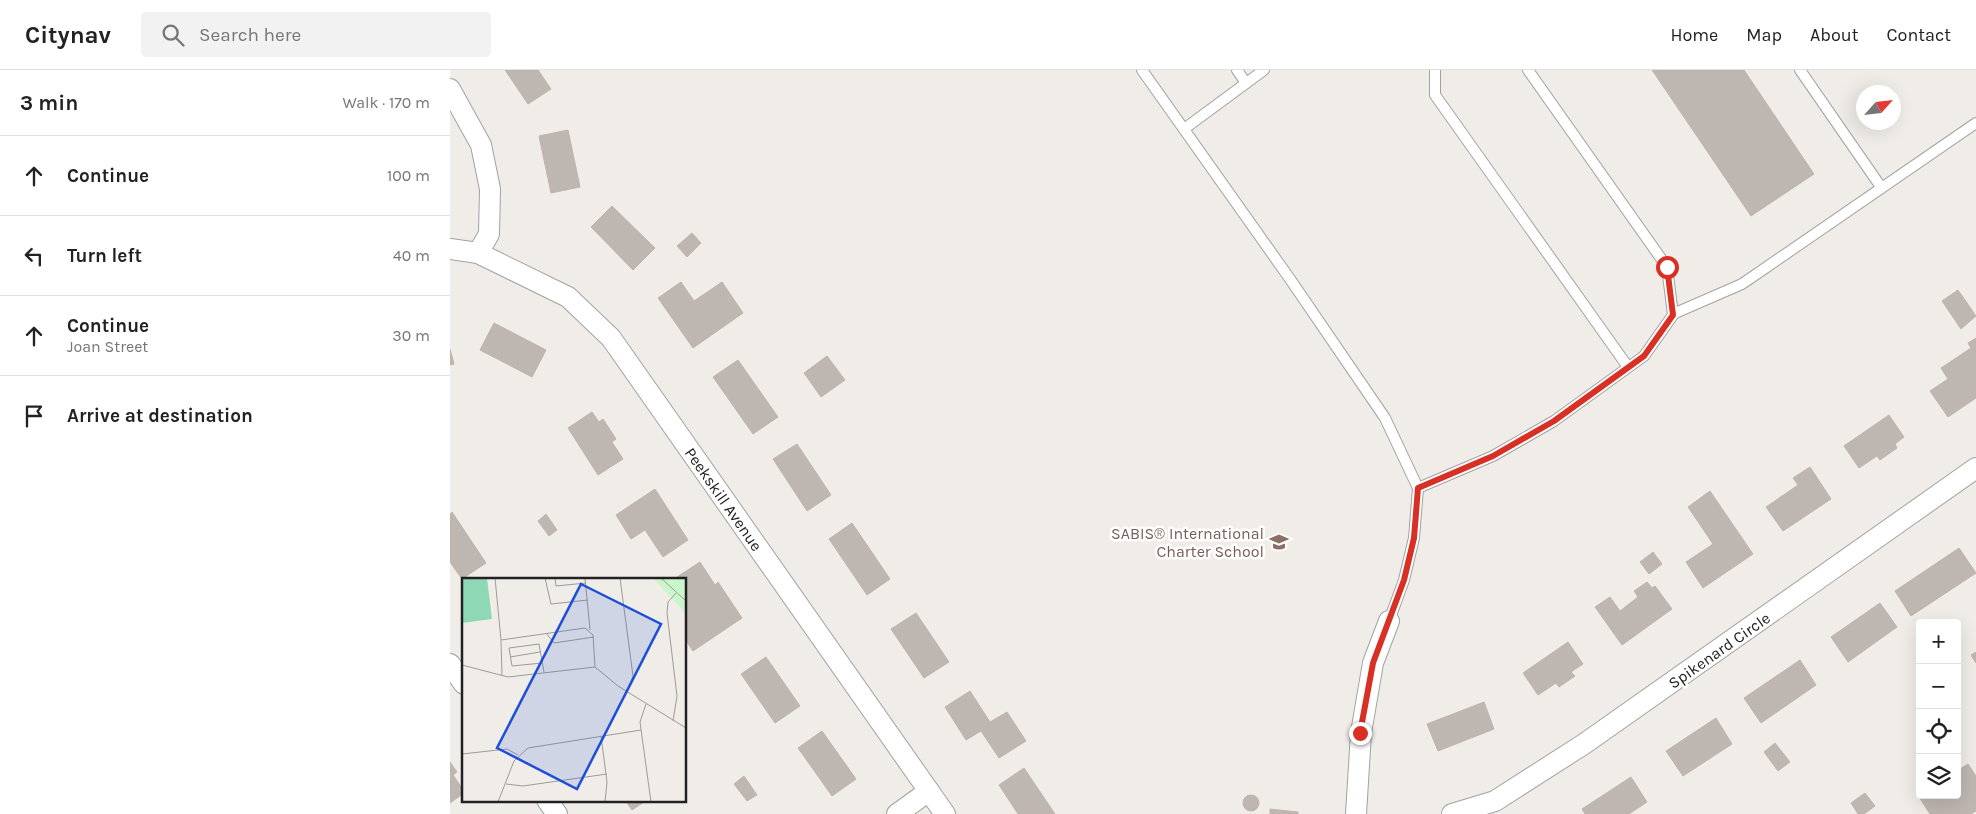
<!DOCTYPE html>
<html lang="en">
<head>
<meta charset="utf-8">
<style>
	:root { --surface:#fff; --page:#f2f2f2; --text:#222; --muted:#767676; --line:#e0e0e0 }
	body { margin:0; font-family:Karla,sans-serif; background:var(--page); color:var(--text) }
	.controls { position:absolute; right:15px; bottom:15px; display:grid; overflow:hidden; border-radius:5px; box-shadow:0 5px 20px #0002 }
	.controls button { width:45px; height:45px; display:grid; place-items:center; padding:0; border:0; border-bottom:1px solid var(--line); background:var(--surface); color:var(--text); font:25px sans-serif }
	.compass { position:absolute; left:1406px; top:15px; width:45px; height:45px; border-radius:50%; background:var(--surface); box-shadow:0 5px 20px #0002; rotate:63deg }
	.stop { position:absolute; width:15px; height:15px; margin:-11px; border:4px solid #d93025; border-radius:50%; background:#fff }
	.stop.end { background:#d93025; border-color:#fff; box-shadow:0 1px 5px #0008 }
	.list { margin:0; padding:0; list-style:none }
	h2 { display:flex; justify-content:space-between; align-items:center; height:65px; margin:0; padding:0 20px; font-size:21px }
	h2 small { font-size:16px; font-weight:400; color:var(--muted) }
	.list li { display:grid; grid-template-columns:32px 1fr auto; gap:15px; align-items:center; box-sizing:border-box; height:80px; padding:0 20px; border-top:1px solid var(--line) }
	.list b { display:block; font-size:19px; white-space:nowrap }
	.list p { margin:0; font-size:16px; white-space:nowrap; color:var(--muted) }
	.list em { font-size:16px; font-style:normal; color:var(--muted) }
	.icon { flex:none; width:28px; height:28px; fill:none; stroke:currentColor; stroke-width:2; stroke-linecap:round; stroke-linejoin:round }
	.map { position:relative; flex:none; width:1526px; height:744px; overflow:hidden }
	header { display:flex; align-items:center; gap:30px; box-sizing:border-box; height:70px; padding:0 25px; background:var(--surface); border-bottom:1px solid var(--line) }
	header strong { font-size:24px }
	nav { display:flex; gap:28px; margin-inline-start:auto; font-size:18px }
	.search { width:350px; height:45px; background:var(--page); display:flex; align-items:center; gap:12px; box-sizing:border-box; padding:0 18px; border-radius:5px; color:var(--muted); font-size:19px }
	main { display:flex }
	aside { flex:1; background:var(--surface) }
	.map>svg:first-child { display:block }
	.building { fill:#beb6b1; stroke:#c1b3ac }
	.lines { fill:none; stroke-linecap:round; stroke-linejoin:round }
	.service-casing { stroke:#a2a2a2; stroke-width:12 }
	.minor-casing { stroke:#a2a2a2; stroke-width:22 }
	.service { stroke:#fff; stroke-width:10 }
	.minor { stroke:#fff; stroke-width:20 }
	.route { stroke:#d93025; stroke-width:6 }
	.labels { text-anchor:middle; stroke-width:5; stroke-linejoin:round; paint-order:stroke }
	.street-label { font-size:16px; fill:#212121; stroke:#fff }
	.education-label { font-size:16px; fill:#785e54; stroke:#fff; text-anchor:end }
	.inset-road { fill:none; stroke:#9d9b98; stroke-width:1 }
	.view { fill:#1d4ed8; fill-opacity:0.15; stroke:#1d4ed8; stroke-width:2.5 }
	.inset-edge { fill:none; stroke:#212121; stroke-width:2.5 }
</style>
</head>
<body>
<header>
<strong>Citynav</strong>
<div class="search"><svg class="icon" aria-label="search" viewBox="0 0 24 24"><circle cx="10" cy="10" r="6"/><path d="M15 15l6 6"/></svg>Search here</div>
<nav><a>Home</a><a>Map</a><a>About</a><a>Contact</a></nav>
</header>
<main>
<aside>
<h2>3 min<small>Walk · 170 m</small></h2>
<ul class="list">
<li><svg class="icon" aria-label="ahead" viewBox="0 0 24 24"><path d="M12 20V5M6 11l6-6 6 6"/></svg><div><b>Continue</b></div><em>100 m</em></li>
<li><svg class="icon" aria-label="left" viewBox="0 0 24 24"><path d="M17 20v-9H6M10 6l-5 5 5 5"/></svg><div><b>Turn left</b></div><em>40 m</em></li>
<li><svg class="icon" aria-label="ahead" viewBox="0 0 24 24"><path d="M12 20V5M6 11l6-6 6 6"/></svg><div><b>Continue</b><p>Joan Street</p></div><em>30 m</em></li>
<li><svg class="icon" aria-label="arrive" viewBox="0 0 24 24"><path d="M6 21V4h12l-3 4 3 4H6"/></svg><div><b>Arrive at destination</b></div></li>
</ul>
</aside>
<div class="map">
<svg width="1526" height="744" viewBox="0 0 1526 744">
	<rect width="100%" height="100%" fill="#f0ede8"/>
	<g class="building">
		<polygon points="55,0 88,0 101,19 78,34"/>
		<polygon points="1202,0 1294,0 1364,104 1301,146"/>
		<polygon points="118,60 130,117 101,123 89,66"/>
		<polygon points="162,136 205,178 183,200 141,157"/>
		<polygon points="242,163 251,173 237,187 227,176"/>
		<polygon points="231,212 244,231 272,212 293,243 243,278 208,228"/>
		<polygon points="1508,220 1526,246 1511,259 1492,231"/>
		<polygon points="44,253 96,280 82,307 30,280"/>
		<polygon points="1526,268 1526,328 1498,347 1480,321 1498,309 1491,298 1521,278 1518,273"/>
		<polygon points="0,279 4,294 0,295"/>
		<polygon points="377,286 395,310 371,327 354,303"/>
		<polygon points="288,290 328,347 303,364 263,307"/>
		<polygon points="142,342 149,352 153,349 166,369 162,372 173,389 148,405 118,358"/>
		<polygon points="1439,345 1454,367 1445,374 1447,378 1430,390 1427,386 1409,398 1394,376"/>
		<polygon points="347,374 381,425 357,441 323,389"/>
		<polygon points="1360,397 1381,429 1333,461 1316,437 1348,415 1343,408"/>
		<polygon points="205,419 238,470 213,487 195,460 181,469 166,445"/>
		<polygon points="1260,421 1303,484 1253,518 1236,492 1263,474 1238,437"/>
		<polygon points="2,442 36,493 12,509 0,492 0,444"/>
		<polygon points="96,444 107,460 99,466 88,451"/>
		<polygon points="402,453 440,509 417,525 379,469"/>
		<polygon points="1509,478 1526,503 1461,546 1445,521"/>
		<polygon points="1203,482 1212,494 1199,504 1190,492"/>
		<polygon points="250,492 265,515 268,512 292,548 243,581 235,569 235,549 237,547 235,544 235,509 224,509"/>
		<polygon points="1197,512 1202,518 1205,516 1222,539 1172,575 1145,537 1160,527 1170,541 1188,527 1184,521"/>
		<polygon points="1430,533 1447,557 1398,592 1381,567"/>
		<polygon points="466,543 499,592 474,608 441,559"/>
		<polygon points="1118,572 1133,594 1121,602 1125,606 1109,617 1106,613 1088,625 1073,603"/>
		<polygon points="1526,582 1526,593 1521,585"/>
		<polygon points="316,587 350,636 325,653 291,604"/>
		<polygon points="1350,590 1366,615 1311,653 1294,628"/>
		<polygon points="520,621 540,652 557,642 576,671 549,688 531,661 516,670 495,637"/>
		<polygon points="1034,632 1044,659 988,681 977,654"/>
		<polygon points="1266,648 1282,674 1233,706 1216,681"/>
		<polygon points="372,661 406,709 382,726 348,678"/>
		<polygon points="1325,673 1340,692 1328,701 1314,682"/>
		<polygon points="0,692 7,702 3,705 14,721 14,723 0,733"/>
		<polygon points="1518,694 1526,706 1526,741 1521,744 1480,744 1469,727 1472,725 1507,725 1507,701"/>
		<polygon points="574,698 605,744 568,744 549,715"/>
		<polygon points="294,706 307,725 297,731 284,714"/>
		<polygon points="1181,707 1197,732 1179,744 1135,744 1132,739"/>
		<polygon points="1415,723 1425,736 1414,744 1408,744 1401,733"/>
		<circle cx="801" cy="733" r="8"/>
		<polygon points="175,730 197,730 182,740"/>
		<polygon points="820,739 848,742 848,744 820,744"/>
	</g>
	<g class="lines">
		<g class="service-casing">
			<g id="service">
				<polyline points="692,0 840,209 935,348 968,418 964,468 954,510 939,551"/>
				<polyline points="787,0 796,13"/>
				<polyline points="985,0 985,25 1178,297"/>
				<polyline points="1350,0 1431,117"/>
				<polyline points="734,59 814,0"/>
				<polyline points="1223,244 1292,214 1526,53"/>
				<polyline points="968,418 1043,386 1104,351 1194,286 1223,245 1217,197 1078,0"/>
			</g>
		</g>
		<g class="minor-casing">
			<g id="minor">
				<polyline points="0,19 31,75 40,119 39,164 28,183"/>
				<polyline points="0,179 28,183 118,227 161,268 495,744"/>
				<polyline points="0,594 14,614"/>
				<polyline points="97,730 107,744"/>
				<polyline points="447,744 479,721"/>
				<polyline points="906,744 911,663 923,593 939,551"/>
				<polyline points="1002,744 1045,731 1134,674 1526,398"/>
			</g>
		</g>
		<use href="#service" class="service"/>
		<use href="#minor" class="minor"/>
	</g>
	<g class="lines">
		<polyline class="route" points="910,663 923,593 954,510 964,468 968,418 1043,386 1104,351 1194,286 1223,245 1217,197"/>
	</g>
	<defs>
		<g id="school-bare" transform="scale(1.5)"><path d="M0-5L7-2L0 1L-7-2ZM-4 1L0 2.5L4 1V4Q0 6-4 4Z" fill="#8d6e63" stroke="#fff" stroke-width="2.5" paint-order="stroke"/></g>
	</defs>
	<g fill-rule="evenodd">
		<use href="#school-bare" x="829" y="472"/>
	</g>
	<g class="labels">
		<g class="street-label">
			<text transform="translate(274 429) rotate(55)" y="6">Peekskill Avenue</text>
			<text transform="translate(1269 580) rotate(-35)" y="6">Spikenard Circle</text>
		</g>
		<g class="education-label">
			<text x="814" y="469">SABIS® International<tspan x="814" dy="18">Charter School</tspan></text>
		</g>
	</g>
	<g transform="translate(12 508)">
		<rect width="224" height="224" fill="#f0ede8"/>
		<path d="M 191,0 L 224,0 L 224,36 Z" fill="#cbf5ca"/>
		<path d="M 0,0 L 25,0 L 30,41 L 0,45 Z" fill="#8ed8b5"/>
		<path class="inset-road" d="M 33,0 L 39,62M 83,0 L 89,26 L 126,22M 93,0 L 94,8 L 124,5M 123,0 L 128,52M 158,0 L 171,98 L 165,114M 199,0 L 224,23M 84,55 L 92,65 L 132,59M 48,79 L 78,74M 80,85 L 50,88 L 47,70 L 77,66 L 82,94M 0,87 L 46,99 L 133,89 L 156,108 L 224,150M 40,98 L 39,62 L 123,50 L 131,57 L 133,89M 184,126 L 178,144 L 189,224M 211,143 L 215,118 L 205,35 L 206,24 L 214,15M 139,158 L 145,204 L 143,224M 0,176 L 45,171 L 56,177M 44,206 L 61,208 L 145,196M 36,224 L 52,183 L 66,170 L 179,152"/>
		<path class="view" d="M 119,6 L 199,46 L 115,211 L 35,170 Z"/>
		<rect width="224" height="224" class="inset-edge"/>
	</g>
</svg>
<div class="controls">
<button>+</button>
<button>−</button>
<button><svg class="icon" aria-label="locate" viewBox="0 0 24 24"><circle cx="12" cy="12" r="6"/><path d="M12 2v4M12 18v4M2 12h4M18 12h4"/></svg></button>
<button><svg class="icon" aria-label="layers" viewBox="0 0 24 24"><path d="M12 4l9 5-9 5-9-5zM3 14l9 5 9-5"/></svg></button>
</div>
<svg class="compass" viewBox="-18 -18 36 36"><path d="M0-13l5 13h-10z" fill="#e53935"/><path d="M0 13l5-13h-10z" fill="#767676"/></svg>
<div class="stop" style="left:1217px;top:197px"></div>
<div class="stop end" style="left:910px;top:663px"></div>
</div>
</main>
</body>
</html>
